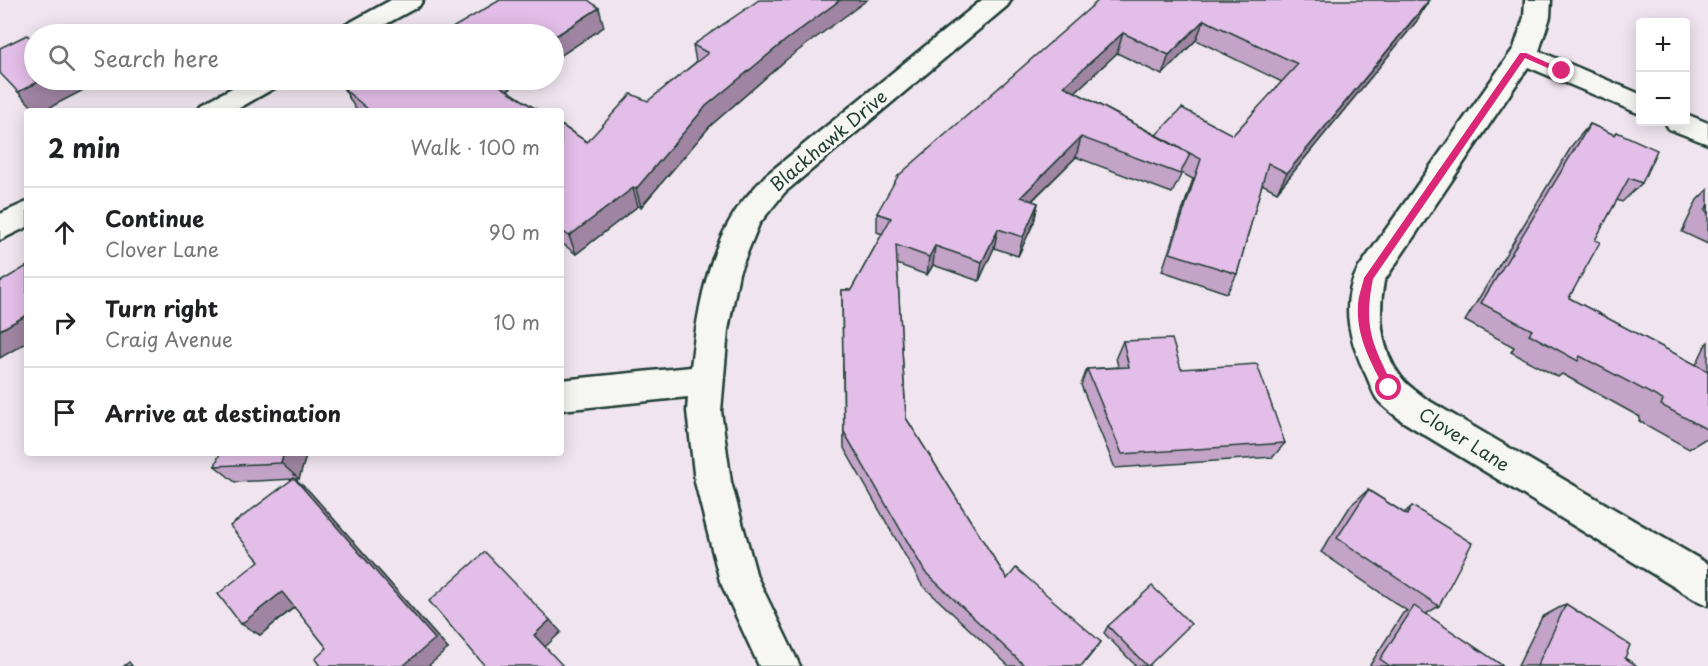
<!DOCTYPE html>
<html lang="en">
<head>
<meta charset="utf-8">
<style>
	:root { --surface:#fff; --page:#f6f6f6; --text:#202124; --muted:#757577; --line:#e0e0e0 }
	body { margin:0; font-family:"Playpen Sans",sans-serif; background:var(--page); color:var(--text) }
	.controls { position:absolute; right:18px; top:18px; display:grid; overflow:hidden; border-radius:6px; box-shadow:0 3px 15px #0003 }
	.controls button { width:54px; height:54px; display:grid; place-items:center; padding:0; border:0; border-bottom:2px solid var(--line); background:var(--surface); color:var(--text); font:30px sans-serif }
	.stop { position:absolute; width:18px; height:18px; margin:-14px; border:4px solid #db2777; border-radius:50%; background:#fff }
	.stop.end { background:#db2777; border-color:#fff; box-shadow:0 2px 6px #0008 }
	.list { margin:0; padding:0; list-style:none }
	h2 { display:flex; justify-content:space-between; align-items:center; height:78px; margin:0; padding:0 24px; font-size:26px }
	h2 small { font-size:20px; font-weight:400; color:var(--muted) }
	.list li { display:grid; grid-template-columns:39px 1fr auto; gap:18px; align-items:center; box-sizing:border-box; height:90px; padding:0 24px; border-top:2px solid var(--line) }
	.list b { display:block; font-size:22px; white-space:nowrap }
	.list p { margin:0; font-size:20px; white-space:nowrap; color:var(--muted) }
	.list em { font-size:20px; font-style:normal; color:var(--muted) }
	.icon { flex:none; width:33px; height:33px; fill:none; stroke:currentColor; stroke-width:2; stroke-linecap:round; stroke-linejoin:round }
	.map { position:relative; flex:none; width:1708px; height:666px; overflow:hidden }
	.search { position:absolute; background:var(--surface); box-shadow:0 3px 15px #0003; left:24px; top:24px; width:540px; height:66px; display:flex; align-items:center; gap:15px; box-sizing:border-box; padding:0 21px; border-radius:33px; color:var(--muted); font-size:22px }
	.panel { position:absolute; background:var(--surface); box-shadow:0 3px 15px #0003; left:24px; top:108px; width:540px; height:348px; border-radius:6px }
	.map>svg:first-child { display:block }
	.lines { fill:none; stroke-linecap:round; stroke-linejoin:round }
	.minor-casing { stroke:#1f3d34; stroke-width:5 }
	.minor { fill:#f6f6f2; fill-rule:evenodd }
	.wall { fill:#c3a3c8; stroke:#1f3d34; stroke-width:1.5; fill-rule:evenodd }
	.shaded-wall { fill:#9f85a2; stroke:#1f3d34; stroke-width:1.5 }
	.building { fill:#e3bee8; stroke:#1f3d34; stroke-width:1.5 }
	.route { fill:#db2777 }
	.labels { text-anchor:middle; stroke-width:6; stroke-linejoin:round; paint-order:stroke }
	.street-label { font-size:18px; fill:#1f3d34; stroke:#f6f6f2 }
</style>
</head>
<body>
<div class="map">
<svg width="1708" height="666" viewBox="0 0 1708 666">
	<rect width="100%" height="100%" fill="#f0e5ef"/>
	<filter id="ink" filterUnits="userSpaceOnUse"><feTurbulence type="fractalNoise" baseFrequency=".0167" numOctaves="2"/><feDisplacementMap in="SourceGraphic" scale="12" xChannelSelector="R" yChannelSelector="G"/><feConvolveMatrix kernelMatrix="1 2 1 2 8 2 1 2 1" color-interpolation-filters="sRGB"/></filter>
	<g filter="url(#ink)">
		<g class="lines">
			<g class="minor-casing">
				<g id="minor">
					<polygon points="391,0 423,0 419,6 368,34 336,34 340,28"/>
					<path d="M 982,0 L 1011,0 L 1007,6 L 785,192 L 759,224 L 739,273 L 728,330 L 721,411 L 731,482 L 757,577 L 800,666 L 759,666 L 720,581 L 695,482 L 687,411 L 688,397 L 561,410 L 561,380 L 691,367 C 697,315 706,257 735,212 C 743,199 755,188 765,176 Z"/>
					<path d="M 1525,0 L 1551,0 L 1550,17 L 1539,51 L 1640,94 L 1640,114 L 1528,67 L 1384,281 C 1378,313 1380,350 1401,377 C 1407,386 1418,392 1426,399 L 1708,564 L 1708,605 L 1694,599 L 1402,421 C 1394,414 1383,407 1377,399 C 1373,393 1370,384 1367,377 C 1350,343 1339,305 1358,269 L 1514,48 L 1524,17 Z"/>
					<polygon points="247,80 282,80 278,86 234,111 198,111 202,104"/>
					<polygon points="1686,114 1708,123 1708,144 1669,129 1665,122 1686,122"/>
					<polygon points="27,202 27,227 0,240 0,214"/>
				</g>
			</g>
			<use href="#minor" class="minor"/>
		</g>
		<g class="wall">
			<path d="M 1099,0 L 1416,22 L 1277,192 L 1262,184 L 1237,274 L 1227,293 L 1162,271 L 1193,179 L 1182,173 L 1172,193 L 1076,157 L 1032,201 L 1038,203 L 1034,222 L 1018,256 L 994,248 L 979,281 L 933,265 L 927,275 L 897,264 L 906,418 L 1007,579 L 1101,642 L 1082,666 L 1009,666 L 922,585 L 844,448 L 842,290 L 851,290 L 882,234 L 877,232 L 877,213 ZM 1196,40 L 1282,82 L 1233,135 L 1156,135 L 1075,92 L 1117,53 L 1162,75 Z"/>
			<polygon points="693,45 787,59 710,126 641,207 638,206 576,254 563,244 561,246 561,125 587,142 648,101 696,62"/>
			<polygon points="360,80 523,80 507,90 539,111 358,111 355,108 344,89"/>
			<polygon points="1590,124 1614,135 1617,132 1642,183 1622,202 1617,200 1595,240 1569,298 1696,365 1706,344 1708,342 1708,437 1689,449 1639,421 1640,417 1562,374 1558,377 1511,352 1514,347 1465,321 1573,144"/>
			<polygon points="1708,189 1708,244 1682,232 1697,200"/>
			<polygon points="1123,341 1181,369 1285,443 1273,457 1115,468 1081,385 1087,369 1118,367 1116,357"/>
			<polygon points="307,453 299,479 295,479 310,492 448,649 327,648 295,607 260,635 259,561 293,479 235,482 215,466"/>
			<polygon points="1368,490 1404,513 1412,506 1439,606 1426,614 1503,666 1371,666 1370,665 1403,613 1407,611 1321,552 1351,505"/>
			<polygon points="1566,604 1625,658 1637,666 1518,666 1542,617"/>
			<polygon points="1108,626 1149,666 1136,666 1104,633"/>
		</g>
		<g class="shaded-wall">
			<polygon points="840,0 867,0 787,59 710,126 641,207 636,189 706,106 786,40"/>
			<polygon points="1428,2 1416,22 1277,192 1287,173"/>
			<polygon points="599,8 604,27 554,60 554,37"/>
			<polygon points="1204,20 1196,40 1162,75 1169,55"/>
			<polygon points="1123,33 1117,53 1060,106 1064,86"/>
			<polygon points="42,80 88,80 93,85 43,111 36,111 18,92"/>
			<polygon points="489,80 523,80 496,97"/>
			<polygon points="1081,137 1076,157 1016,216 1021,197"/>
			<polygon points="633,188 638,206 576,254 569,236"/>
			<polygon points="1038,203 1034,222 1018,256 1023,237"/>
			<polygon points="998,229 994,248 979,281 982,262"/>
			<polygon points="935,246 933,265 927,275 929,257"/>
			<polygon points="27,315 27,342 0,358 0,330"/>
			<polygon points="284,453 307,453 299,479 281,463"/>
			<polygon points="294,478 310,492 448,649 428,666 403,666"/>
			<polygon points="282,592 299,603 260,635 241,624"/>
			<polygon points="550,620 561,632 545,647 534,635"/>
		</g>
		<g class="building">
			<polygon points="500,0 588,0 599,8 554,37 554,34 442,34"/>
			<polygon points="759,0 840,0 786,40 706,106 636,189 633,188 569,236 561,230 561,125 587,142 631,94 648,101 708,53 693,45"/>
			<polygon points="1099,0 1429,0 1287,173 1268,163 1237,274 1170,253 1201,159 1156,135 1182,108 1233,135 1298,64 1204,20 1169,55 1123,33 1064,86 1190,154 1180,174 1081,137 1021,197 1038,203 1023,237 998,229 982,262 935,246 929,257 896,245 906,418 1007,579 1016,568 1101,642 1081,666 1025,666 925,572 844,432 842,290 851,290 891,218 877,213 898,176"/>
			<polygon points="27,35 34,41 34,80 42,80 18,92 0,73 0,48"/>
			<polygon points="360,80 491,80 539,111 367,111 369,110 344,89"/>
			<polygon points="1590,124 1615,135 1617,132 1657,150 1642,183 1629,178 1595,240 1600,242 1569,298 1708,371 1708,430 1661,405 1663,400 1580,356 1578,361 1529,334 1532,330 1481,303"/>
			<polygon points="1708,204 1708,213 1705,211"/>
			<polygon points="27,266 27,315 0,330 0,282"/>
			<polygon points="1172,339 1181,369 1257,364 1285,443 1122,454 1087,369 1129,367 1123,341"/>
			<polygon points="220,453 284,453 281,463 215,466"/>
			<polygon points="294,478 435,639 403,666 320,666 315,659 327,648 282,592 241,624 218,594 259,561 230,526"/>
			<polygon points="1368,490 1407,515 1412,506 1472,543 1439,606 1337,538"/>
			<polygon points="485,552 550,620 534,635 563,666 485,666 429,601"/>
			<polygon points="1152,586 1191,624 1148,666 1147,666 1108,626"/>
			<polygon points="1566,604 1630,645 1625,658 1637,666 1537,666"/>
			<polygon points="1414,606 1503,666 1390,666 1380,659"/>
			<polygon points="129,662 132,666 124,666"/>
		</g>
	</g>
	<path class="route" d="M 1520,53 L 1526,53 L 1566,71 L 1559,73 L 1525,58 L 1373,279 C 1363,329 1373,345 1394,388 L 1389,392 L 1386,391 C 1372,365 1356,337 1358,306 C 1358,297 1362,287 1364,278 Z"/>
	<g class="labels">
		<g class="street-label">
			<text transform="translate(829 141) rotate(-40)" y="6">Blackhawk Drive</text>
			<text transform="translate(1464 440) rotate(32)" y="6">Clover Lane</text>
		</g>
	</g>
</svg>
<div class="controls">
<button>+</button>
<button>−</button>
</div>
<div class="stop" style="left:1389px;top:388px"></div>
<div class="stop end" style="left:1562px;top:71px"></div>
<div class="search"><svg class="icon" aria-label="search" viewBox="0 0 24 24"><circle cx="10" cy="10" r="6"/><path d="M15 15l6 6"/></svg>Search here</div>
<section class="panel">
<h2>2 min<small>Walk · 100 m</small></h2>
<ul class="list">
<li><svg class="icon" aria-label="ahead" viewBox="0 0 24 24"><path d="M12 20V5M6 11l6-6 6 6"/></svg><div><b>Continue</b><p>Clover Lane</p></div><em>90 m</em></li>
<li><svg class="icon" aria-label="right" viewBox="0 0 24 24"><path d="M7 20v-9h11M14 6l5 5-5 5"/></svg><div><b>Turn right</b><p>Craig Avenue</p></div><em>10 m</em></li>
<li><svg class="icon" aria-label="arrive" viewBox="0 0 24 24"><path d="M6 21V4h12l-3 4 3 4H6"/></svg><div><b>Arrive at destination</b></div></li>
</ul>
</section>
</div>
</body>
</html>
